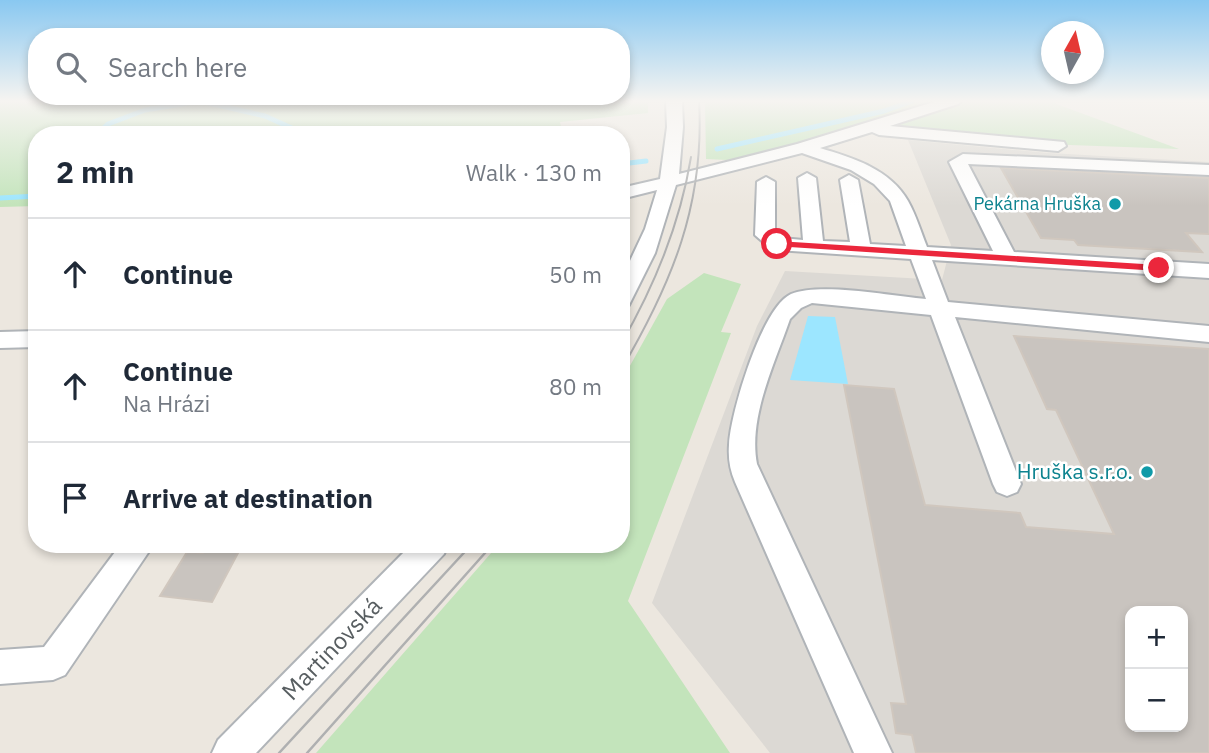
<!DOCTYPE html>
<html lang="en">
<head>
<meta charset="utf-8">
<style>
	:root { --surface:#fff; --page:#f2f2f3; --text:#1f2937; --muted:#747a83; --line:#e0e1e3 }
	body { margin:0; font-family:"IBM Plex Sans",sans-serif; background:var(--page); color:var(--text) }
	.controls { position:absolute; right:21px; bottom:21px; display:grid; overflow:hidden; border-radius:14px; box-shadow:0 4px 10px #0003 }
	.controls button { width:63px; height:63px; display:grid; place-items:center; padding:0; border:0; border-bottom:2px solid var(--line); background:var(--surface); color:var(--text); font:35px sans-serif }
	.compass { position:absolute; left:1041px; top:21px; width:63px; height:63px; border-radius:50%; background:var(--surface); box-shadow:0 4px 10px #0003; rotate:8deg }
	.stop { position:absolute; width:21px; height:21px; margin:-16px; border:5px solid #eb273c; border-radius:50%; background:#fff }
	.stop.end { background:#eb273c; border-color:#fff; box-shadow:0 2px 7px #0008 }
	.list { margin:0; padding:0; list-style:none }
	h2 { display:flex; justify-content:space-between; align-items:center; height:91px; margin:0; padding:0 28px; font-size:30px }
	h2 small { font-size:23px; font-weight:400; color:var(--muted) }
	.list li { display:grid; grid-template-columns:46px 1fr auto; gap:21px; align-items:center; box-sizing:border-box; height:112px; padding:0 28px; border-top:2px solid var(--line) }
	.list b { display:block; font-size:26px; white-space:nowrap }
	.list p { margin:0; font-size:23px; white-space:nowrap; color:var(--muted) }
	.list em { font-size:23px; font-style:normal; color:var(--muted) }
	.icon { flex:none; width:38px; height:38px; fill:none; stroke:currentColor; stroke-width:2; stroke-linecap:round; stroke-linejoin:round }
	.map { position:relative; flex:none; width:1209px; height:753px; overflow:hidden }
	.search { position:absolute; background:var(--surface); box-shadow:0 4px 10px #0003; left:28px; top:28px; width:602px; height:77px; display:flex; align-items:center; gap:18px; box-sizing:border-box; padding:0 24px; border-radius:28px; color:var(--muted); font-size:26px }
	.panel { position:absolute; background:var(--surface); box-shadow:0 4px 10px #0003; left:28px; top:126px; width:602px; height:427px; border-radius:28px }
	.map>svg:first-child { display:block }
	.industrial { fill:#dcd9d4; fill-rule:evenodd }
	.green { fill:#c3e4bb }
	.water { fill:#9ce6ff }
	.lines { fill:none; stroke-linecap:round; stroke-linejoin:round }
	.stream { stroke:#9ce6ff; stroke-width:5 }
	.building { fill:#c9c4bf; stroke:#d0c7be; stroke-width:2; fill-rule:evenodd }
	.minor-casing { stroke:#b0b4b8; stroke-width:4 }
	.minor { fill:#fff; fill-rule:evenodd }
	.tram-far1 { stroke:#afb0b1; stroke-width:2 }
	.tram { stroke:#afb0b1; stroke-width:2.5 }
	.route { fill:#eb273c }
	.culture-dot { fill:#0f9aa8; stroke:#fff; stroke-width:2.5 }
	.labels { text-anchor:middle; stroke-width:5; stroke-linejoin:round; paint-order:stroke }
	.far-culture-label { font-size:18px; fill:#0d838f; stroke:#fff; text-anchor:end }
	.culture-label { font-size:21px; fill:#0d838f; stroke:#fff; text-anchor:end }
	.near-street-label { font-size:24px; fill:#585e61; stroke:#fff }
</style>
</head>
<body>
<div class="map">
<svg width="1209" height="753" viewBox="0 0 1209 753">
	<rect width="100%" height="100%" fill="#ece7df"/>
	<path class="industrial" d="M 908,140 L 1049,153 L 1209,162 L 1209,753 L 770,753 L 652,603 L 757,326 L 785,271 L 942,280 L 951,245 ZM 1130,611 L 1183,611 L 1183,727 L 1130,727 Z"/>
	<g class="green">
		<polygon points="0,101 648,101 648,113 560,122 563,135 37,135 37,206 0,207"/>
		<polygon points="705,101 1048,101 1179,149 960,141 868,126 728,160 706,159"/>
		<polygon points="704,273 741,284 721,332 731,333 628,601 730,753 316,753 499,544 621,544 621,382 667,299"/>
	</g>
	<polygon class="water" points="808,316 835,317 848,384 790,380"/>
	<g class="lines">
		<g class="stream">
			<polyline points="96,135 108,124 145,110 200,101 265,116 307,135"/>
			<polyline points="717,149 884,111 912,101"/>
			<polyline points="621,164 646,161"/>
			<polyline points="0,198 37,196"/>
		</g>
	</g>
	<g class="building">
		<polygon points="1001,168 1209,178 1209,234 1186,233 1202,252 1078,245 1074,240 1041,238"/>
		<path d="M 1014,336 L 1209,349 L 1209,753 L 916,753 L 912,735 L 896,733 L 891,703 L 906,704 L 844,385 L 894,389 L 925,505 L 1020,513 L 1026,527 L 1114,534 L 1056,410 L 1047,409 ZM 1130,611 L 1183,611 L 1183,727 L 1130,727 Z"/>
		<polygon points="206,548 239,551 212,602 160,596 187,552 203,553"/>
	</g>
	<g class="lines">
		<g class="minor-casing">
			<g id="minor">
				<path d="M 666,101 L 682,101 L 683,127 L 679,174 L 797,144 L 937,101 L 961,101 L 958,104 L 890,126 L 1064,142 L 1066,146 L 1058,151 L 879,135 L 872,132 L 820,148 C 853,158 890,169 908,201 C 916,215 921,232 927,247 L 993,251 L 949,162 L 963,154 L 1209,165 L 1209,175 L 968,164 L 1014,252 L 1209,264 L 1209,278 L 932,260 L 948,302 L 1209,326 L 1209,342 L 955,317 L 1021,484 L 1017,492 L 1007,496 L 997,492 L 993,484 L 931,315 L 812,303 L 801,308 L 790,319 C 775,363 748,417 757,464 L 892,753 L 854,753 L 735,482 C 730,470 728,459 729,445 C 730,414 762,307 791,294 C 821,282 891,296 926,299 L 911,259 L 777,250 L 770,248 L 755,235 L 757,182 L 766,177 L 775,182 L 775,233 L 782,238 L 803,240 L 798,178 L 807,173 L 816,178 L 823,241 L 850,242 L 840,180 L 849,175 L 858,180 L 870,244 L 906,246 L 890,201 L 874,184 L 851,170 L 802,153 L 676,185 L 655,253 L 629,305 L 621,307 L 621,280 L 645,229 L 657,190 L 621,199 L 621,188 L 660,179 L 667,127 Z"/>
				<polygon points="37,331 37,347 0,348 0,332"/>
				<polygon points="121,544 154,544 65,675 53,680 0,684 0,650 44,647"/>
				<polygon points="412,544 448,544 444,554 256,753 212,753 218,740"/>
			</g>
		</g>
		<use href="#minor" class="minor"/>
		<g class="tram-far1">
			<path d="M 621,344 C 655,285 680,225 691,157"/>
			<path d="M 621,370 C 672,283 705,204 699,101"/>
		</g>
		<g class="tram">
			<polyline points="279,753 472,544"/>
			<polyline points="307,753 493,544"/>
		</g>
	</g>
	<linearGradient id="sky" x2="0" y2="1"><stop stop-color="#89c8f1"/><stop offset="0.49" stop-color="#f6f4f1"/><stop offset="1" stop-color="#f6f4f1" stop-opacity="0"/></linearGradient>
	<rect width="1209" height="206" fill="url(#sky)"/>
	<polygon class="route" points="777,241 1159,265 1164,268 1159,271 774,246 772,244"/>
	<g class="culture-dot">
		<circle cx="1115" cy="204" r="7"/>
		<circle cx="1147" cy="472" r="7"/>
	</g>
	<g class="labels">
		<g class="far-culture-label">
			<text x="1101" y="210">Pekárna Hruška</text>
		</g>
		<g class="culture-label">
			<text x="1133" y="479">Hruška s.r.o.</text>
		</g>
		<g class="near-street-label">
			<text transform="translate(332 649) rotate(-46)" y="8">Martinovská</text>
		</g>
	</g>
</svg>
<div class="controls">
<button>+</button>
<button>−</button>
</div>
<svg class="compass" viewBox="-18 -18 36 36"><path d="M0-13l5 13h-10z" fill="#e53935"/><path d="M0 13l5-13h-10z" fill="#747a83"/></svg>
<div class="stop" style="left:777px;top:244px"></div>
<div class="stop end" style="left:1159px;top:268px"></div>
<div class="search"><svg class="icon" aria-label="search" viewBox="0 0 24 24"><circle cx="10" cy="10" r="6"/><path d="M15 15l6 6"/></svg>Search here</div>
<section class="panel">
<h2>2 min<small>Walk · 130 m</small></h2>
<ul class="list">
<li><svg class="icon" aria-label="ahead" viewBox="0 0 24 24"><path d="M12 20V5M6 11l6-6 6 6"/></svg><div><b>Continue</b></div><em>50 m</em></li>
<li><svg class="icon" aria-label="ahead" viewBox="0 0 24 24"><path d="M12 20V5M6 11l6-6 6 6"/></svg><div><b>Continue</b><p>Na Hrázi</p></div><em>80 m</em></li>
<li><svg class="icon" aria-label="arrive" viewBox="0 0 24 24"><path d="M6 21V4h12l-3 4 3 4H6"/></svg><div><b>Arrive at destination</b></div></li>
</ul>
</section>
</div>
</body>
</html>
